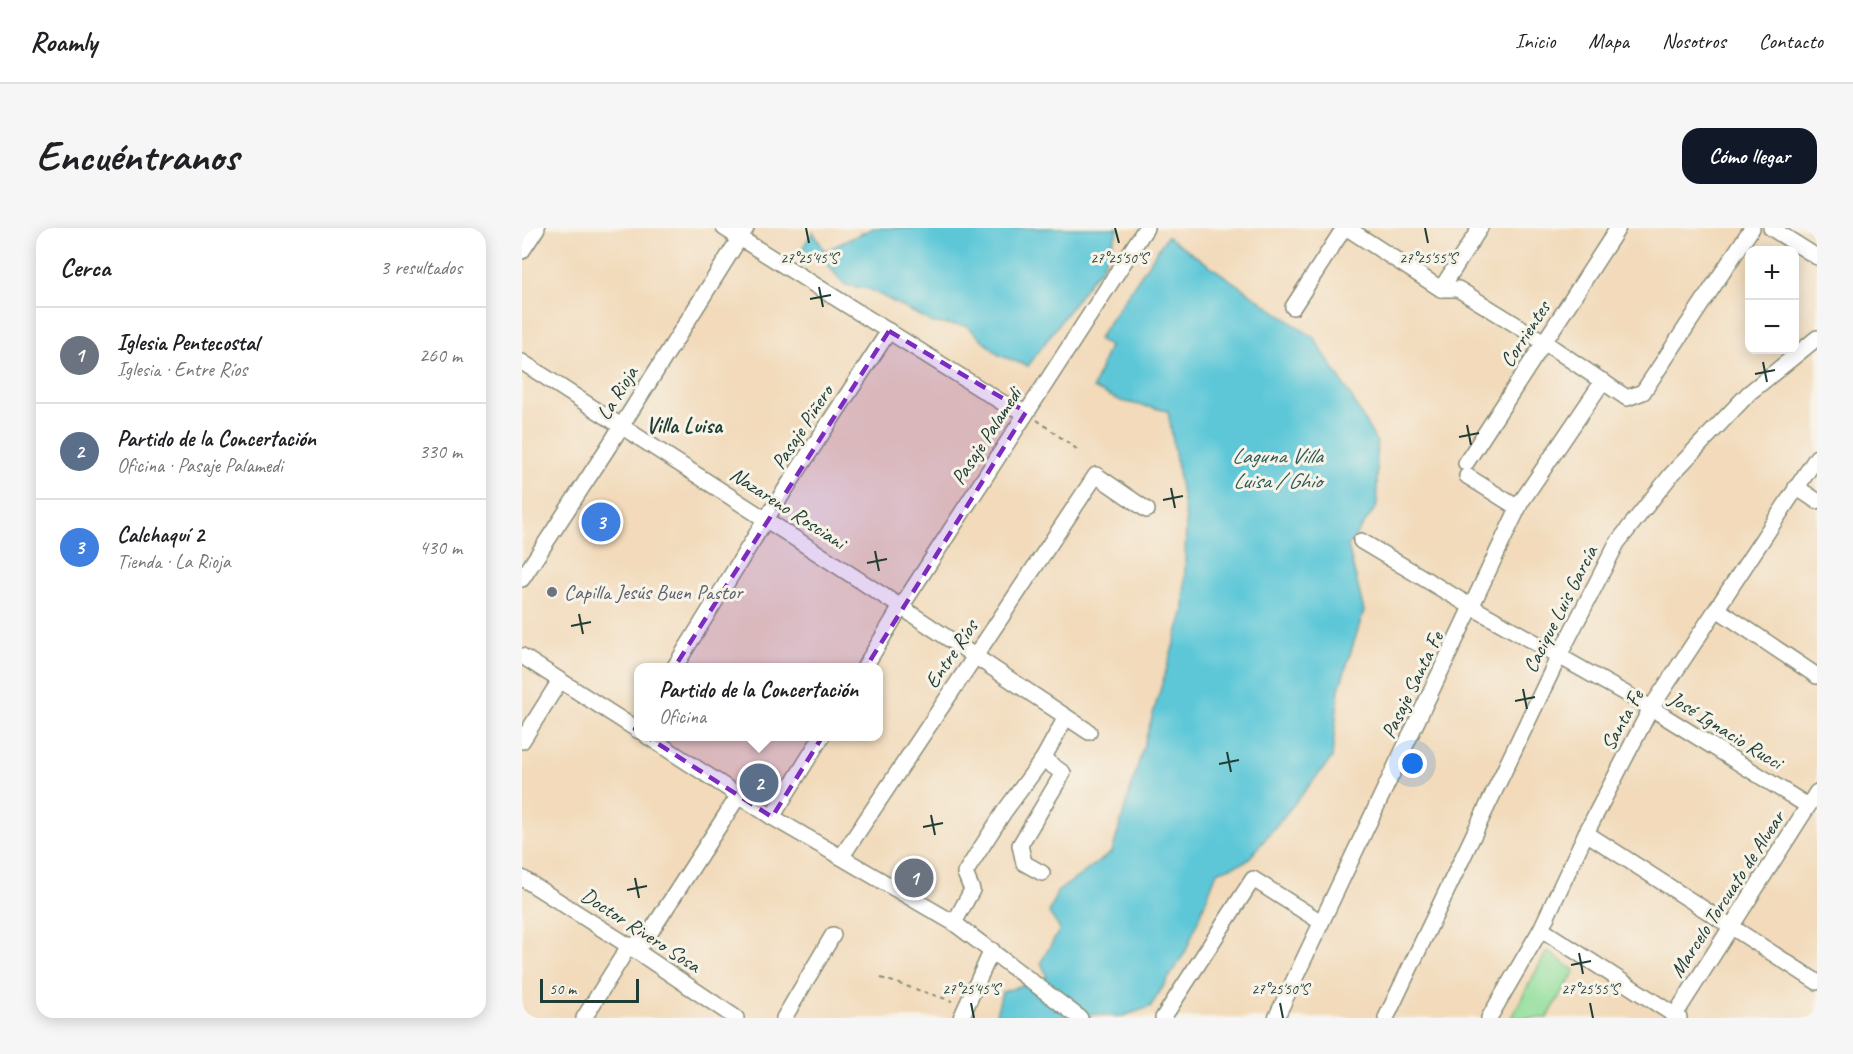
<!DOCTYPE html>
<html lang="es">
<head>
<meta charset="utf-8">
<style>
	:root { --surface:#fff; --page:#f6f6f6; --text:#202124; --muted:#757577; --line:#e0e0e0; --accent:#111827 }
	body { margin:0; font-family:Caveat,sans-serif; background:var(--page); color:var(--text) }
	.controls { position:absolute; right:18px; top:18px; display:grid; overflow:hidden; border-radius:12px; box-shadow:0 3px 15px #0003 }
	.controls button { width:54px; height:54px; display:grid; place-items:center; padding:0; border:0; border-bottom:2px solid var(--line); background:var(--surface); color:var(--text); font:30px sans-serif }
	.scale { position:absolute; left:18px; bottom:15px; width:99px; box-sizing:border-box; padding-left:6px; border:3px solid #1f3d34; border-top:0; font-size:16px; line-height:21px; white-space:nowrap; color:#1f3d34; -webkit-text-stroke:4px #f7f3e8; paint-order:stroke }
	.you { position:absolute; left:891px; top:536px; width:21px; height:21px; margin:-15px; border:4px solid #fff; border-radius:50%; background:#1a73e8; box-shadow:0 0 0 9px #1a73e833 }
	.badge { display:grid; place-items:center; width:39px; height:39px; border-radius:50%; background:var(--accent); color:#fff; font-size:20px; font-weight:700 }
	.pin { position:absolute; translate:-50% -50%; border:3px solid #fff; box-shadow:0 2px 6px #0006 }
	.popup { position:absolute; left:112px; top:435px; width:249px; height:78px; box-sizing:border-box; display:grid; place-content:center; border-radius:12px; background:var(--surface); filter:drop-shadow(0 2px 4px #0005); font-size:20px; white-space:nowrap; color:var(--muted) }
	.popup b { font-size:22px; color:var(--text) }
	.popup::after { content:''; position:absolute; left:50%; top:100%; margin-left:-12px; border:12px solid transparent; border-top-color:var(--surface) }
	.list { margin:0; padding:0; list-style:none }
	h2 { display:flex; justify-content:space-between; align-items:center; height:78px; margin:0; padding:0 24px; font-size:26px }
	h2 small { font-size:20px; font-weight:400; color:var(--muted) }
	.list li { display:grid; grid-template-columns:39px 1fr auto; gap:18px; align-items:center; box-sizing:border-box; height:96px; padding:0 24px; border-top:2px solid var(--line) }
	.list b { display:block; font-size:22px; white-space:nowrap }
	.list p { margin:0; font-size:20px; white-space:nowrap; color:var(--muted) }
	.list em { font-size:20px; font-style:normal; color:var(--muted) }
	.map { position:relative; flex:none; width:1295px; height:790px; overflow:hidden; border-radius:18px }
	header { display:flex; align-items:center; gap:36px; box-sizing:border-box; height:84px; padding:0 30px; background:var(--surface); border-bottom:2px solid var(--line) }
	header strong { font-size:28px }
	nav { display:flex; gap:33px; margin-inline-start:auto; font-size:21px }
	.intro { display:flex; align-items:center; justify-content:space-between; box-sizing:border-box; height:144px; padding:0 36px }
	h1 { margin:0; font-size:42px }
	.button { padding:15px 27px; border-radius:18px; background:var(--accent); color:#fff; font-size:21px; font-weight:700 }
	main { display:flex; gap:36px; padding:0 36px }
	aside { flex:1; background:var(--surface); border-radius:18px; box-shadow:0 3px 15px #0003 }
	.map>svg:first-child { display:block }
	.green { fill:#92df9c; stroke:#588e68; stroke-width:1.5 }
	.water { fill:#5dc7d8; stroke:#3e8286; stroke-width:1.5 }
	.lines { fill:none; stroke-linecap:round; stroke-linejoin:round }
	.minor-casing { stroke:#888c77; stroke-width:18 }
	.path { stroke:#888c77; stroke-width:2; stroke-dasharray:4.5 4.5; stroke-linecap:butt }
	.minor { stroke:#fff; stroke-width:15 }
	.marked { fill:#7b2cbf; fill-opacity:0.2; stroke:#7b2cbf; stroke-width:4.5; stroke-dasharray:12 8; stroke-linejoin:round }
	.ticks { fill:none; stroke:#1f3d34; stroke-width:2 }
	.worship-dot { fill:#6b7280; stroke:#f7f3e8; stroke-width:2 }
	.labels { text-anchor:middle; stroke-width:6; stroke-linejoin:round; paint-order:stroke }
	.street-label { font-size:21px; fill:#1f3d34; stroke:#f7f3e8 }
	.worship-label { font-size:21px; fill:#5b616d; stroke:#f7f3e8; text-anchor:start }
	.neighbourhood-label { font-size:22px; font-weight:bold; fill:#1f3d34; stroke:#f7f3e8 }
	.water-label { font-size:22px; font-style:italic; fill:#2b5955; stroke:#f7f3e8 }
	.ticks-label { font-size:15px; text-anchor:middle; fill:#1f3d34; stroke:#f7f3e8; stroke-width:6; stroke-linejoin:round; paint-order:stroke }
</style>
</head>
<body>
<header>
<strong>Roamly</strong>
<nav><a>Inicio</a><a>Mapa</a><a>Nosotros</a><a>Contacto</a></nav>
</header>
<div class="intro"><h1>Encuéntranos</h1><a class="button">Cómo llegar</a></div>
<main>
<aside>
<h2>Cerca<small>3 resultados</small></h2>
<ul class="list">
<li><span class="badge" style="background:#6b7280">1</span><div><b>Iglesia Pentecostal</b><p>Iglesia · Entre Ríos</p></div><em>260 m</em></li>
<li><span class="badge" style="background:#5c6f8a">2</span><div><b>Partido de la Concertación</b><p>Oficina · Pasaje Palamedi</p></div><em>330 m</em></li>
<li><span class="badge" style="background:#3f7fe0">3</span><div><b>Calchaquí 2</b><p>Tienda · La Rioja</p></div><em>430 m</em></li>
</ul>
</aside>
<div class="map">
<svg width="1295" height="790" viewBox="0 0 1295 790">
	<rect width="100%" height="100%" fill="#f7f3e8"/>
	<filter id="ink" filterUnits="userSpaceOnUse"><feTurbulence type="fractalNoise" baseFrequency=".0167" numOctaves="2"/><feDisplacementMap in="SourceGraphic" scale="12" xChannelSelector="R" yChannelSelector="G"/><feConvolveMatrix kernelMatrix="1 2 1 2 8 2 1 2 1" color-interpolation-filters="sRGB"/></filter>
	<filter id="wash" filterUnits="userSpaceOnUse"><feTurbulence type="fractalNoise" baseFrequency=".008" numOctaves="4" result="noise"/><feDisplacementMap in="SourceGraphic" scale="24" xChannelSelector="R" yChannelSelector="G"/><feGaussianBlur stdDeviation="1.35" result="paint"/><feColorMatrix in="noise" values="0 0 0 0 0 0 0 0 0 0 0 0 0 0 0 0 0 1.4 0 .05"/><feComposite in="paint" operator="in"/></filter>
	<g filter="url(#wash)">
		<rect width="100%" height="100%" fill="#f2daba"/>
		<polygon class="green" points="1025,723 1053,743 1025,790 989,790"/>
		<g class="water">
			<polygon points="351,0 597,0 579,41 571,49 506,138 477,127 445,98 411,95 347,61 323,57 304,35 279,22 291,4 303,23"/>
			<polygon points="645,8 792,110 827,165 855,215 855,278 826,318 842,383 817,461 810,530 725,633 695,644 664,723 628,779 598,789 570,786 568,790 473,790 480,764 525,749 519,734 538,701 527,685 535,664 590,624 662,382 664,292 646,183 599,173 571,160 587,118 576,111"/>
		</g>
	</g>
	<g filter="url(#ink)">
		<g class="lines">
			<g class="minor-casing">
				<g id="minor">
					<polyline points="202,0 481,175 504,184"/>
					<polyline points="825,0 919,61 936,61 1022,114 1105,170 1121,164 1230,0"/>
					<polyline points="1249,0 1295,29"/>
					<polyline points="0,23 15,0"/>
					<polyline points="919,61 958,0"/>
					<polyline points="771,79 822,0"/>
					<polyline points="0,134 379,379 567,504"/>
					<polyline points="944,235 1096,0"/>
					<polyline points="945,248 996,280"/>
					<polyline points="1274,259 1295,273"/>
					<polyline points="839,313 950,379 1129,480 1286,578"/>
					<polyline points="0,351 85,221 224,0"/>
					<polyline points="1195,381 1295,448"/>
					<polyline points="0,428 117,503"/>
					<polyline points="152,440 244,291 367,103"/>
					<polyline points="342,440 379,379 624,0"/>
					<polyline points="125,508 250,589 432,695 558,790"/>
					<polyline points="0,513 37,454"/>
					<polyline points="250,589 300,508"/>
					<polyline points="1064,605 1295,754"/>
					<polyline points="320,628 574,247 625,282"/>
					<polyline points="520,645 502,635 498,617 541,545 521,531"/>
					<polyline points="0,650 107,718 214,790"/>
					<polyline points="432,695 450,662 443,645 482,584 521,531 544,489"/>
					<polyline points="1019,701 1157,790"/>
					<polyline points="62,790 107,718 122,714 217,567"/>
					<polyline points="262,790 311,707"/>
					<polyline points="439,790 470,722"/>
					<polyline points="641,790 731,651 799,694"/>
					<polyline points="754,790 999,274 1081,153"/>
					<polyline points="864,790 1037,428 1095,315 1149,247 1227,165 1295,110"/>
					<polyline points="967,790 1019,701 1064,605 1129,480 1295,229"/>
					<polyline points="1151,790 1295,564"/>
				</g>
			</g>
			<g class="path">
				<polyline points="515,192 556,222"/>
				<polyline points="359,750 430,773"/>
			</g>
			<use href="#minor" class="minor"/>
		</g>
	</g>
	<path class="marked" d="M 367,103 L 504,184 L 250,589 L 113,501 Z"/>
	<path class="ticks" d="M 284,0 L 287,15M 593,0 L 597,15M 903,0 L 906,15M 297,59 L 301,79M 288,71 L 309,67M 1241,134 L 1245,154M 1233,146 L 1253,142M 945,197 L 949,217M 937,209 L 957,205M 649,260 L 653,280M 641,272 L 661,268M 353,323 L 357,343M 345,335 L 365,331M 57,386 L 61,406M 49,398 L 69,394M 1001,461 L 1005,481M 993,473 L 1013,469M 705,524 L 709,544M 697,536 L 717,532M 409,587 L 413,607M 401,599 L 421,595M 113,650 L 117,670M 105,662 L 125,658M 1057,725 L 1061,746M 1049,737 L 1069,733M 449,775 L 452,790M 758,775 L 761,790M 1068,775 L 1071,790"/>
	<circle class="worship-dot" cx="30" cy="364" r="6"/>
	<g class="labels">
		<g class="street-label">
			<text transform="translate(1003 106) rotate(-57)" y="7">Corrientes</text>
			<text transform="translate(95 165) rotate(-58)" y="7">La Rioja</text>
			<text transform="translate(280 199) rotate(-57)" y="7">Pasaje Piñero</text>
			<text transform="translate(464 208) rotate(-57)" y="7">Pasaje Palamedi</text>
			<text transform="translate(266 280) rotate(33)" y="7">Nazareno Rosciani</text>
			<text transform="translate(1038 381) rotate(-63)" y="7">Cacique Luis García</text>
			<text transform="translate(429 426) rotate(-56)" y="7">Entre Ríos</text>
			<text transform="translate(890 457) rotate(-64)" y="7">Pasaje Santa Fe</text>
			<text transform="translate(1100 492) rotate(-61)" y="7">Santa Fe</text>
			<text transform="translate(1204 502) rotate(32)" y="7">José Ignacio Rucci</text>
			<text transform="translate(1205 666) rotate(-57)" y="7">Marcelo Torcuato de Alvear</text>
			<text transform="translate(119 702) rotate(33)" y="7">Doctor Rivero Sosa</text>
		</g>
		<g class="worship-label">
			<text x="42" y="371">Capilla Jesús Buen Pastor</text>
		</g>
		<g class="neighbourhood-label">
			<text x="162" y="205">Villa Luisa</text>
		</g>
		<g class="water-label">
			<text x="755" y="235">Laguna Villa<tspan x="755" dy="25">Luisa / Ghio</tspan></text>
		</g>
	</g>
	<g class="ticks-label">
		<text x="287" y="35">27°25'45"S</text>
		<text x="597" y="35">27°25'50"S</text>
		<text x="906" y="35">27°25'55"S</text>
		<text x="449" y="766">27°25'45"S</text>
		<text x="758" y="766">27°25'50"S</text>
		<text x="1068" y="766">27°25'55"S</text>
	</g>
</svg>
<div class="controls">
<button>+</button>
<button>−</button>
</div>
<div class="scale">50 m</div>
<div class="you"></div>
<div class="pin badge" style="left:392px;top:650px;background:#6b7280">1</div>
<div class="pin badge" style="left:237px;top:555px;background:#5c6f8a">2</div>
<div class="popup"><b>Partido de la Concertación</b>Oficina</div>
<div class="pin badge" style="left:79px;top:294px;background:#3f7fe0">3</div>
</div>
</main>
</body>
</html>
